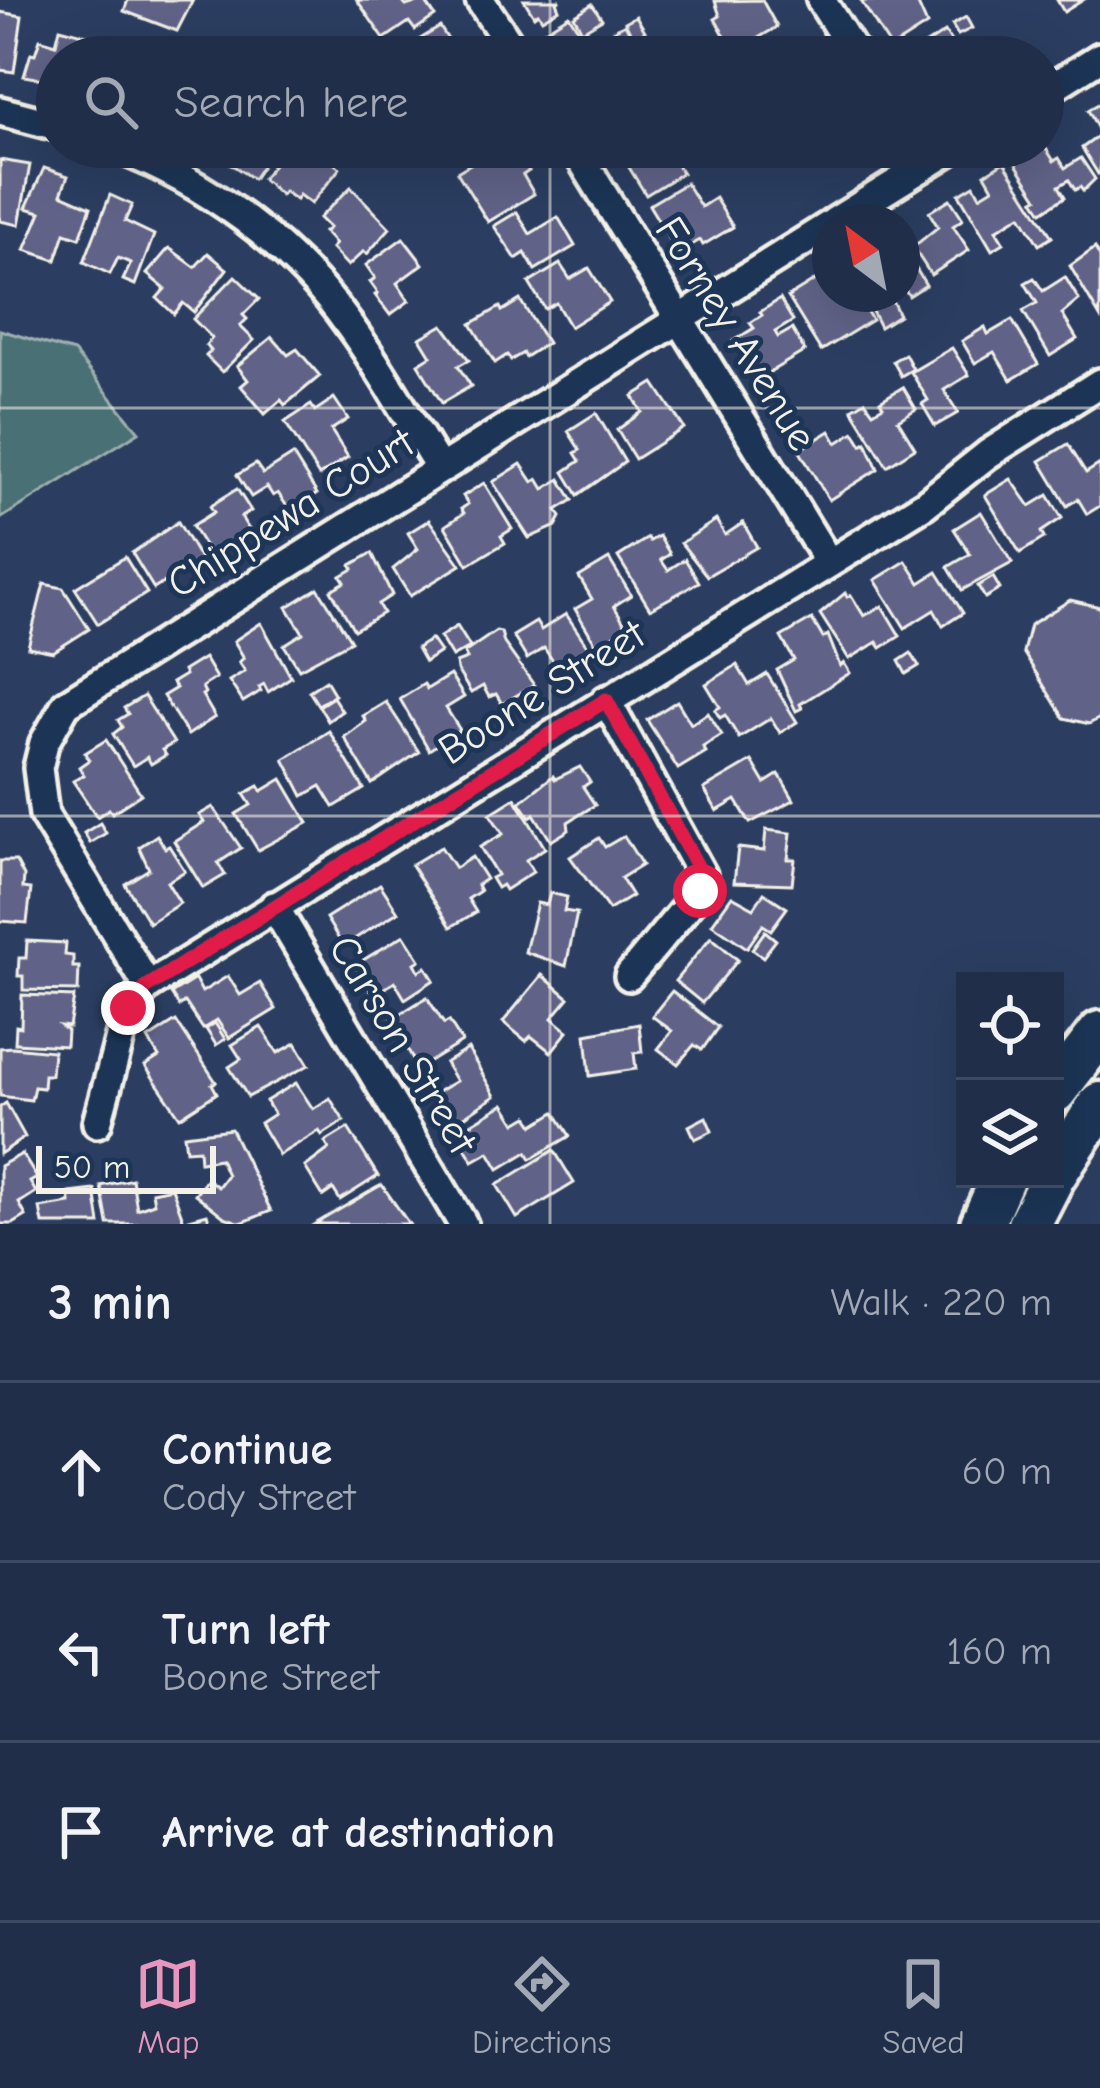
<!DOCTYPE html>
<html lang="en">
<head>
<meta charset="utf-8">
<style>
	:root { --surface:#202e49; --page:#2d3a53; --text:#f1f3f6; --muted:#a2a8b4; --line:#3d4a61; --accent:#e797bd }
	body { margin:0; font-family:"Comic Neue",sans-serif; background:var(--page); color:var(--text) }
	.controls { position:absolute; right:36px; bottom:36px; display:grid; overflow:hidden; border-radius:0px; box-shadow:0 12px 48px #0002 }
	.controls button { width:108px; height:108px; display:grid; place-items:center; padding:0; border:0; border-bottom:3px solid var(--line); background:var(--surface); color:var(--text); font:60px sans-serif }
	.compass { position:absolute; left:812px; top:204px; width:108px; height:108px; border-radius:50%; background:var(--surface); box-shadow:0 12px 48px #0002; rotate:328deg }
	.scale { position:absolute; left:36px; bottom:30px; width:180px; box-sizing:border-box; padding-left:12px; border:6px solid #f4f1e8; border-top:0; font-size:33px; line-height:42px; white-space:nowrap; color:#f4f1e8; -webkit-text-stroke:9px #1d3557; paint-order:stroke }
	.stop { position:absolute; width:36px; height:36px; margin:-27px; border:9px solid #e11d48; border-radius:50%; background:#fff }
	.stop.end { background:#e11d48; border-color:#fff; box-shadow:0 3px 12px #0008 }
	.list { margin:0; padding:0; list-style:none }
	h2 { display:flex; justify-content:space-between; align-items:center; height:156px; margin:0; padding:0 48px; font-size:51px }
	h2 small { font-size:39px; font-weight:400; color:var(--muted) }
	.list li { display:grid; grid-template-columns:78px 1fr auto; gap:36px; align-items:center; box-sizing:border-box; height:180px; padding:0 48px; border-top:3px solid var(--line) }
	.list b { display:block; font-size:45px; white-space:nowrap }
	.list p { margin:0; font-size:39px; white-space:nowrap; color:var(--muted) }
	.list em { font-size:39px; font-style:normal; color:var(--muted) }
	.icon { flex:none; width:66px; height:66px; fill:none; stroke:currentColor; stroke-width:2; stroke-linecap:round; stroke-linejoin:round }
	.map { position:relative; flex:none; width:1100px; height:1224px; overflow:hidden }
	.search { position:absolute; background:var(--surface); box-shadow:0 12px 48px #0002; left:36px; right:36px; top:36px; height:132px; display:flex; align-items:center; gap:30px; box-sizing:border-box; padding:0 42px; border-radius:66px; color:var(--muted); font-size:45px }
	.sheet { height:696px; background:var(--surface) }
	nav { display:flex; justify-content:space-around; align-items:center; box-sizing:border-box; height:168px; border-top:3px solid var(--line); background:var(--surface); font-size:33px; color:var(--muted) }
	nav a { display:grid; justify-items:center; gap:6px }
	nav .on { color:var(--accent) }
	.map>svg:first-child { display:block }
	.green { fill:#497074; stroke:#9eb0ae; stroke-width:3 }
	.building { fill:#616287; stroke:#f4f1e8; stroke-width:3 }
	.lines { fill:none; stroke-linecap:round; stroke-linejoin:round }
	.minor-casing { stroke:#f4f1e8; stroke-width:36 }
	.primary-casing { stroke:#f4f1e8; stroke-width:51 }
	.minor { stroke:#1d3557; stroke-width:27 }
	.primary { stroke:#1d3557; stroke-width:42 }
	.route { stroke:#e11d48; stroke-width:15 }
	.grid { fill:none; stroke:#f4f1e8; stroke-width:3; stroke-opacity:0.55 }
	.labels { text-anchor:middle; stroke-width:10; stroke-linejoin:round; paint-order:stroke }
	.street-label { font-size:42px; fill:#f4f1e8; stroke:#1d3557 }
</style>
</head>
<body>
<div class="map">
<svg width="1100" height="1224" viewBox="0 0 1100 1224">
	<rect width="100%" height="100%" fill="#2b3e61"/>
	<filter id="ink" filterUnits="userSpaceOnUse"><feTurbulence type="fractalNoise" baseFrequency=".00833" numOctaves="2"/><feDisplacementMap in="SourceGraphic" scale="24" xChannelSelector="R" yChannelSelector="G"/><feConvolveMatrix kernelMatrix="1 2 1 2 8 2 1 2 1" color-interpolation-filters="sRGB"/></filter>
	<g filter="url(#ink)">
		<polygon class="green" points="0,330 74,352 139,432 0,519"/>
		<g class="building">
			<polygon points="128,0 193,0 177,31 124,11"/>
			<polygon points="357,0 401,0 406,6 424,0 435,16 415,30 409,22 384,39"/>
			<polygon points="524,0 560,0 556,2 559,9 542,19 538,13 534,16"/>
			<polygon points="762,0 777,27 734,52 715,19 720,16 715,1"/>
			<polygon points="916,0 927,25 891,48 861,1"/>
			<polygon points="1057,0 1083,0 1064,12"/>
			<polygon points="592,4 602,19 582,31 574,16"/>
			<polygon points="0,12 22,16 14,72 0,70"/>
			<polygon points="569,15 589,47 603,38 613,54 561,57 545,30"/>
			<polygon points="636,16 645,31 633,38 625,22"/>
			<polygon points="966,17 972,28 958,35 952,25"/>
			<polygon points="625,24 633,39 623,45 614,30"/>
			<polygon points="440,27 458,55 406,57 402,50"/>
			<polygon points="60,28 91,36 86,57 57,57 57,81 24,76 31,53 35,54 40,39 56,44"/>
			<polygon points="945,32 961,57 906,57"/>
			<polygon points="107,39 139,51 136,57 101,57"/>
			<polygon points="651,41 660,57 624,57"/>
			<polygon points="1100,103 1100,133 1088,110"/>
			<polygon points="1100,135 1100,173 1098,174 1082,148"/>
			<polygon points="1043,144 1054,161 1059,158 1065,168 1081,158 1095,179 1083,191 1080,187 1075,190 1069,180 1059,186 1065,197 1042,212 1034,200 1038,198 1014,161"/>
			<polygon points="234,147 275,147 253,179 225,160"/>
			<polygon points="287,147 313,147 340,168 311,204 299,195 296,200 284,191 281,195 262,179"/>
			<polygon points="499,147 514,147 529,171 523,175 534,194 488,222 457,172"/>
			<polygon points="666,147 682,173 646,195 617,148"/>
			<polygon points="793,147 845,147 841,149 844,154 838,158 835,153 819,163 810,148 798,156"/>
			<polygon points="0,160 30,165 19,225 0,221"/>
			<polygon points="1004,162 1052,237 1039,245 1021,215 996,230 1004,243 992,250 959,194 974,185 980,196 993,188 985,174"/>
			<polygon points="44,168 68,176 61,194 91,207 80,238 65,233 56,260 25,250 41,212 26,208"/>
			<polygon points="686,183 701,207 715,198 733,227 703,245 700,240 678,253 649,205"/>
			<polygon points="351,187 390,228 367,254 364,251 348,266 331,248 335,244 324,232 329,228 319,218"/>
			<polygon points="110,195 132,205 125,221 154,235 135,285 123,280 131,263 118,258 110,274 84,262"/>
			<polygon points="950,199 963,219 953,226 969,250 931,275 913,247 938,227 929,212"/>
			<polygon points="517,212 530,234 558,217 575,246 535,270 525,253 516,259 494,226"/>
			<polygon points="403,238 423,264 397,283 409,301 390,315 375,295 378,293 370,282 375,278 366,265"/>
			<polygon points="902,246 926,285 909,296 902,284"/>
			<polygon points="169,248 195,267 208,253 227,269 194,312 183,303 174,314 157,298 165,289 147,274"/>
			<polygon points="1095,248 1100,257 1100,317 1070,266"/>
			<polygon points="560,264 570,279 589,268 610,302 570,327 556,303 545,309 529,283"/>
			<polygon points="235,276 259,299 243,315 247,319 240,326 254,340 222,372 206,356 211,351 206,345 212,338 193,319"/>
			<polygon points="830,276 830,294 856,294 872,320 821,351 788,297 817,279 828,297 821,281"/>
			<polygon points="1065,277 1079,300 1062,314 1077,339 1050,356 1023,311 1037,303 1025,283 1034,278 1043,291"/>
			<polygon points="863,294 889,294 899,315 880,327"/>
			<polygon points="780,299 793,321 775,332 778,337 792,329 805,351 763,376 749,353 743,357 733,341 754,328 750,323 762,315 760,312"/>
			<polygon points="520,300 547,343 525,357 523,353 511,360 507,355 495,363 471,324 500,307 502,311"/>
			<polygon points="1012,320 1038,364 1011,380 994,352 975,363 962,341 985,327 988,334"/>
			<polygon points="443,325 469,360 458,366 471,386 442,403 418,364 431,356 420,338"/>
			<polygon points="272,337 288,355 297,349 320,376 285,405 281,400 265,414 241,386 248,380 237,366"/>
			<polygon points="952,348 969,375 944,390 958,413 935,426 922,404 928,400 911,372"/>
			<polygon points="905,354 913,369 901,376 893,361"/>
			<polygon points="654,383 684,428 635,459 617,430 642,412 633,396"/>
			<polygon points="903,387 916,409 898,420 915,448 887,466 852,409 865,401 873,412 883,406 880,401"/>
			<polygon points="334,398 348,419 331,430 348,457 319,476 285,422 311,405 315,411"/>
			<polygon points="596,413 625,462 578,495 564,472 580,461 575,453 580,450 568,431"/>
			<polygon points="830,431 837,443 854,432 862,445 866,442 878,469 829,500 799,450"/>
			<polygon points="1068,444 1086,473 1100,464 1100,506 1087,514 1078,499 1067,506 1040,461"/>
			<polygon points="293,455 317,494 290,511 278,493 273,496 267,487 251,497 237,475 256,464 263,474"/>
			<polygon points="521,464 533,482 538,479 544,489 560,479 573,500 557,510 561,517 556,526 529,538 493,482"/>
			<polygon points="1011,479 1030,506 1048,495 1062,518 1041,532 1044,538 1020,553 985,495"/>
			<polygon points="484,483 512,529 501,536 505,543 468,565 445,526 464,513 461,509 468,504 463,496"/>
			<polygon points="237,489 251,511 241,517 250,531 209,553 192,526 214,512 210,506"/>
			<polygon points="981,512 1012,563 962,590 948,567 970,554 954,529"/>
			<polygon points="429,520 461,565 410,596 393,569 418,549 408,533"/>
			<polygon points="716,520 725,535 743,523 757,547 707,576 681,543"/>
			<polygon points="178,522 200,559 154,589 132,553"/>
			<polygon points="659,536 670,554 661,560 668,570 685,559 699,582 650,609 618,557 648,538 650,541"/>
			<polygon points="372,553 392,595 378,604 383,613 354,630 331,590 345,582 341,576 353,569 351,565"/>
			<polygon points="125,557 147,593 98,624 75,588"/>
			<polygon points="609,559 631,595 614,606 627,627 597,646 575,609 592,599 579,577"/>
			<polygon points="906,561 920,583 937,572 963,613 943,626 934,610 905,628 875,580"/>
			<polygon points="993,577 1000,589 985,598 978,586"/>
			<polygon points="44,584 63,588 89,629 53,652 28,647"/>
			<polygon points="318,588 351,641 299,669 284,645 303,633 287,607"/>
			<polygon points="845,593 847,597 851,595 864,616 882,606 900,636 881,648 877,642 849,659 820,614"/>
			<polygon points="1070,600 1100,607 1100,718 1089,724 1064,718 1023,652 1030,625"/>
			<polygon points="566,614 590,650 559,670 544,648 527,659 513,636 536,622 541,630"/>
			<polygon points="812,619 823,638 828,635 840,666 844,663 850,673 800,704 802,708 796,711 777,670 794,660 781,637"/>
			<polygon points="261,623 291,677 268,692 264,684 259,687 261,691 243,702 229,681 245,671 239,662 244,658 234,641"/>
			<polygon points="457,626 470,647 452,657 440,637"/>
			<polygon points="496,631 501,632 504,643 534,685 502,704 496,694 489,697 483,686 471,693 457,670 456,663 467,659 464,653"/>
			<polygon points="431,639 440,652 425,662 417,648"/>
			<polygon points="911,653 919,666 906,674 899,661"/>
			<polygon points="204,658 216,678 202,687 205,693 202,695 215,717 188,735 163,696 176,688 172,683 185,675 183,671"/>
			<polygon points="737,665 749,685 767,674 797,722 780,733 771,718 739,738 725,715 720,718 715,710 720,707 706,684"/>
			<polygon points="450,675 464,697 446,708 460,730 429,750 400,699 424,684 427,689"/>
			<polygon points="326,680 335,695 318,705 309,691"/>
			<polygon points="144,696 174,743 162,750 166,755 151,764 147,757 133,766 113,734 122,727 118,720 128,714 124,708"/>
			<polygon points="333,697 342,711 328,721 319,706"/>
			<polygon points="677,701 691,724 708,713 722,735 703,747 706,752 678,769 647,720"/>
			<polygon points="386,702 419,752 372,784 344,737 366,721 363,716"/>
			<polygon points="329,731 364,789 334,807 321,786 303,796 284,759"/>
			<polygon points="106,740 141,794 112,813 109,809 97,817 73,781 84,775 79,767 89,760 85,753"/>
			<polygon points="752,761 765,783 779,774 794,800 750,823 736,800 717,811 704,789"/>
			<polygon points="580,767 590,782 583,787 595,805 568,822 569,830 551,841 534,814 530,817 520,802 553,776 555,779"/>
			<polygon points="282,779 308,823 258,850 236,814 251,805 244,794 259,786 262,791"/>
			<polygon points="515,798 545,848 526,860 533,872 505,890 502,885 497,888 491,878 497,875 480,847 503,834 490,814"/>
			<polygon points="213,807 241,848 218,863 225,875 203,888 174,841 204,822 199,815"/>
			<polygon points="100,823 106,833 90,843 84,833"/>
			<polygon points="766,830 791,833 788,859 795,859 792,884 734,882 738,848 764,851"/>
			<polygon points="157,835 165,848 169,846 185,871 167,882 180,903 149,923 125,884 149,869 139,847"/>
			<polygon points="624,836 642,865 621,878 632,896 609,910 570,857 599,838 605,847"/>
			<polygon points="441,847 455,868 472,857 486,879 477,885 480,891 468,899 476,912 451,927 411,865"/>
			<polygon points="0,861 16,861 24,876 23,888 31,889 27,923 0,921"/>
			<polygon points="380,884 398,912 343,946 326,918"/>
			<polygon points="550,893 567,897 564,911 577,913 566,966 525,952 537,903 547,905"/>
			<polygon points="764,893 787,908 771,930 763,925 747,948 712,924 732,896 754,908"/>
			<polygon points="765,931 776,940 763,957 752,949"/>
			<polygon points="404,935 420,960 415,963 419,971 426,967 434,980 405,999 395,982 373,995 355,965"/>
			<polygon points="711,937 738,960 702,1003 675,981"/>
			<polygon points="27,941 66,943 65,955 73,956 73,967 79,967 78,991 23,990 23,976 18,976 19,958 26,958"/>
			<polygon points="542,975 569,998 552,1018 568,1031 551,1052 531,1036 526,1041 503,1022"/>
			<polygon points="228,976 240,995 260,983 276,1009 229,1038 217,1020 203,1029 185,1002 179,1006 171,994 195,979 202,992"/>
			<polygon points="672,991 718,1027 702,1050 694,1045 678,1064 658,1049 672,1031 652,1016"/>
			<polygon points="22,995 74,997 69,1027 61,1026 67,1031 66,1046 15,1043 16,1026 21,1027"/>
			<polygon points="427,997 444,1024 449,1021 462,1042 418,1069 392,1019"/>
			<polygon points="176,1021 216,1082 212,1084 217,1093 180,1117 145,1066 159,1057 148,1039"/>
			<polygon points="215,1023 225,1039 216,1045 206,1029"/>
			<polygon points="639,1024 642,1052 634,1053 636,1069 590,1076 586,1034"/>
			<polygon points="261,1027 278,1053 296,1043 309,1065 248,1097 229,1067 241,1059 232,1045"/>
			<polygon points="12,1047 53,1051 51,1075 44,1075 43,1088 34,1087 31,1100 0,1096 0,1048"/>
			<polygon points="468,1049 495,1096 452,1125 434,1094 456,1081 445,1063"/>
			<polygon points="296,1083 313,1109 330,1098 344,1121 322,1135 319,1131 279,1155 260,1123 274,1114 266,1101"/>
			<polygon points="6,1103 25,1137 0,1154 0,1107"/>
			<polygon points="504,1104 516,1123 528,1116 534,1125 555,1112 570,1136 531,1159 527,1152 499,1169 489,1152 473,1161 456,1133"/>
			<polygon points="706,1117 712,1131 695,1139 689,1126"/>
			<polygon points="348,1128 378,1176 340,1200 333,1189 323,1196 305,1167 329,1149 325,1142"/>
			<polygon points="231,1129 271,1211 241,1223 224,1217 195,1194 207,1179 218,1187 227,1175 220,1159 200,1162 199,1149 186,1150 184,1135"/>
			<polygon points="554,1150 574,1183 517,1218 497,1185"/>
			<polygon points="22,1154 37,1178 30,1182 36,1192 19,1203 26,1216 13,1224 0,1224 0,1166"/>
			<polygon points="132,1179 137,1209 154,1203 152,1192 172,1188 185,1224 108,1224 101,1186"/>
			<polygon points="382,1185 409,1224 315,1224 376,1188"/>
			<polygon points="95,1190 100,1224 43,1224 40,1208 70,1203 69,1193"/>
			<polygon points="207,1214 210,1224 190,1224 189,1219"/>
		</g>
		<g class="lines">
			<g class="minor-casing">
				<g id="minor">
					<polyline points="480,0 518,57"/>
					<polyline points="821,0 857,57"/>
					<polyline points="1043,93 1100,57"/>
					<polyline points="0,111 57,126"/>
					<path d="M 114,147 C 205,181 293,245 349,325 C 382,370 409,420 439,467"/>
					<polyline points="574,147 829,563"/>
					<polyline points="834,222 955,147"/>
					<polyline points="606,700 702,875 700,891 629,976"/>
					<polyline points="274,906 463,1224"/>
					<polyline points="148,986 44,815 38,768 44,743 66,704 830,225"/>
					<polyline points="97,1123 128,1008 148,986 925,504 988,454 1100,383"/>
				</g>
			</g>
			<g class="primary-casing">
				<g id="primary">
					<polyline points="1055,1091 1100,1033"/>
					<polyline points="1055,1174 1100,1104"/>
					<polyline points="982,1224 1002,1179"/>
					<polyline points="1029,1224 1052,1179"/>
				</g>
			</g>
			<use href="#minor" class="minor"/>
			<use href="#primary" class="primary"/>
		</g>
	</g>
	<g class="lines" filter="url(#ink)">
		<polyline class="route" points="128,1008 148,986 606,700 702,875 700,891"/>
	</g>
	<path class="grid" d="M 550,0 L 550,57M 550,147 L 550,1224M 0,408 L 1100,408M 0,816 L 1100,816"/>
	<g class="labels">
		<g class="street-label">
			<text transform="translate(737 333) rotate(58)" y="15">Forney Avenue</text>
			<text transform="translate(290 512) rotate(-32)" y="15">Chippewa Court</text>
			<text transform="translate(541 691) rotate(-32)" y="15">Boone Street</text>
			<text transform="translate(404 1044) rotate(59)" y="15">Carson Street</text>
		</g>
	</g>
</svg>
<div class="controls">
<button><svg class="icon" aria-label="locate" viewBox="0 0 24 24"><circle cx="12" cy="12" r="6"/><path d="M12 2v4M12 18v4M2 12h4M18 12h4"/></svg></button>
<button><svg class="icon" aria-label="layers" viewBox="0 0 24 24"><path d="M12 4l9 5-9 5-9-5zM3 14l9 5 9-5"/></svg></button>
</div>
<svg class="compass" viewBox="-18 -18 36 36"><path d="M0-13l5 13h-10z" fill="#e53935"/><path d="M0 13l5-13h-10z" fill="#a2a8b4"/></svg>
<div class="scale">50 m</div>
<div class="stop" style="left:700px;top:891px"></div>
<div class="stop end" style="left:128px;top:1008px"></div>
<div class="search"><svg class="icon" aria-label="search" viewBox="0 0 24 24"><circle cx="10" cy="10" r="6"/><path d="M15 15l6 6"/></svg>Search here</div>
</div>
<section class="sheet">
<h2>3 min<small>Walk · 220 m</small></h2>
<ul class="list">
<li><svg class="icon" aria-label="ahead" viewBox="0 0 24 24"><path d="M12 20V5M6 11l6-6 6 6"/></svg><div><b>Continue</b><p>Cody Street</p></div><em>60 m</em></li>
<li><svg class="icon" aria-label="left" viewBox="0 0 24 24"><path d="M17 20v-9H6M10 6l-5 5 5 5"/></svg><div><b>Turn left</b><p>Boone Street</p></div><em>160 m</em></li>
<li><svg class="icon" aria-label="arrive" viewBox="0 0 24 24"><path d="M6 21V4h12l-3 4 3 4H6"/></svg><div><b>Arrive at destination</b></div></li>
</ul>
</section>
<nav>
<a class="on"><svg class="icon" aria-label="map" viewBox="0 0 24 24"><path d="M3 6l6-2 6 2 6-2v14l-6 2-6-2-6 2zM9 4v14M15 6v14"/></svg>Map</a>
<a><svg class="icon" aria-label="directions" viewBox="0 0 24 24"><path d="M12 3l9 9-9 9-9-9zM9 14v-3h6M13 9l2 2-2 2"/></svg>Directions</a>
<a><svg class="icon" aria-label="saved" viewBox="0 0 24 24"><path d="M7 4h10v16l-5-4-5 4z"/></svg>Saved</a>
</nav>
</body>
</html>
